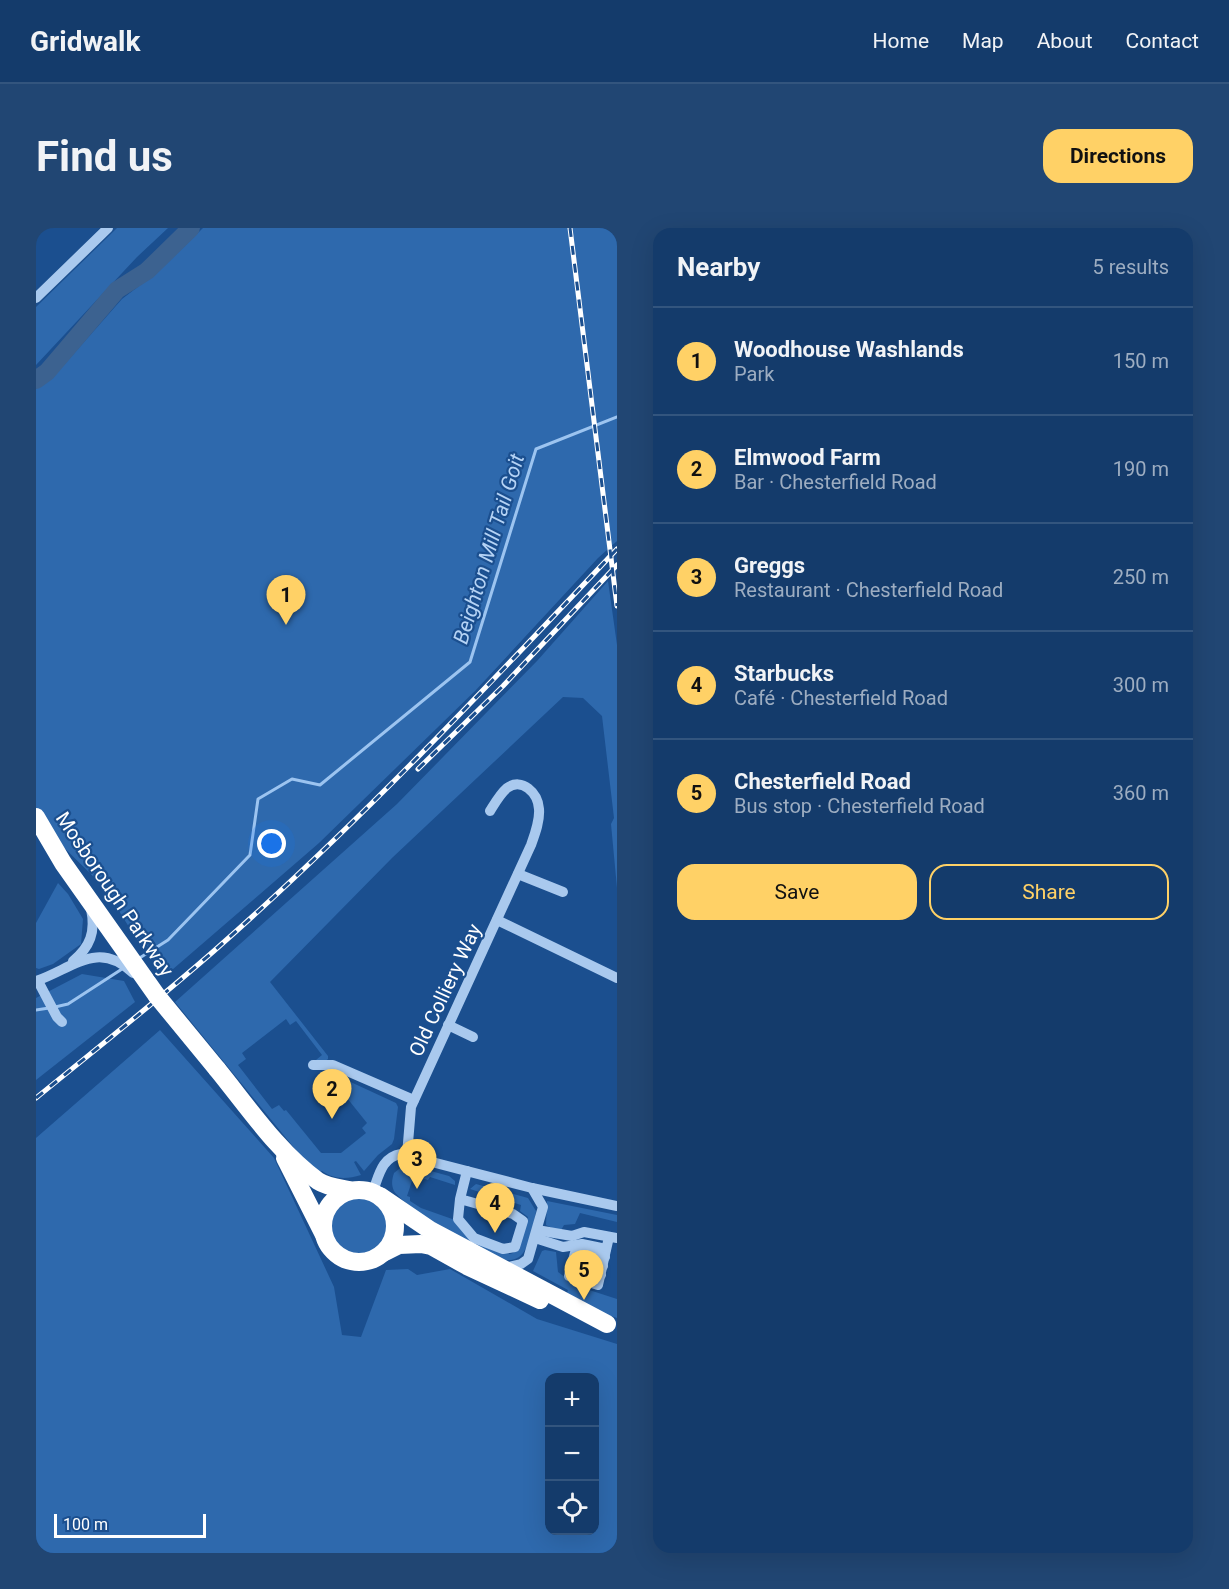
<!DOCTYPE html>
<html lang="en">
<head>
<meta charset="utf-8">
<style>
	:root { --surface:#143b6b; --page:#214673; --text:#f1f3f6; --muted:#9dadc1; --line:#33557e; --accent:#ffd166 }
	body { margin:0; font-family:Roboto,sans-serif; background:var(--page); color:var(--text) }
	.controls { position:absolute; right:18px; bottom:18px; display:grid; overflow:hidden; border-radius:12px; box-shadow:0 6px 24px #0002 }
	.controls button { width:54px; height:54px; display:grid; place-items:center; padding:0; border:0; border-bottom:2px solid var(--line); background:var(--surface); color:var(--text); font:30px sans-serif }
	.scale { position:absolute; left:18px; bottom:15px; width:152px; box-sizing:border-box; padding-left:6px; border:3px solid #fff; border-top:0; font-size:16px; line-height:21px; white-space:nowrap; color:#fff; -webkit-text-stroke:4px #1b4f8f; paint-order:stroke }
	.you { position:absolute; left:236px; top:616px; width:21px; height:21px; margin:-15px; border:4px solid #fff; border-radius:50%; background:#1a73e8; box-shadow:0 0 0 9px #1a73e833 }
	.badge { display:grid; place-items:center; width:39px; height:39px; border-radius:50%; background:var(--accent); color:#111; font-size:20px; font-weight:700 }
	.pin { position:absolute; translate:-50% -50px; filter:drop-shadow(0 2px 3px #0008) }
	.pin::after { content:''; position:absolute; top:32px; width:21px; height:18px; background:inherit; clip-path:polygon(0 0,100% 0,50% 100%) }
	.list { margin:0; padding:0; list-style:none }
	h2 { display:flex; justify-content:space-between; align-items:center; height:78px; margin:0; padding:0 24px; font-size:26px }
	h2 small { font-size:20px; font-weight:400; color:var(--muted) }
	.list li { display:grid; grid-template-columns:39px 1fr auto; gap:18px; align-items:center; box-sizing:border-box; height:108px; padding:0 24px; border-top:2px solid var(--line) }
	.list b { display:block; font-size:22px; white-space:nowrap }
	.list p { margin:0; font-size:20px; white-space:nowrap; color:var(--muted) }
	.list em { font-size:20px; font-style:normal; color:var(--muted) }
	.actions { display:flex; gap:12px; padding:18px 24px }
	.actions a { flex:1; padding:14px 0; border:2px solid var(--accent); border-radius:18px; text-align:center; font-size:21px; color:var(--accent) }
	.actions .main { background:var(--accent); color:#111 }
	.icon { flex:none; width:33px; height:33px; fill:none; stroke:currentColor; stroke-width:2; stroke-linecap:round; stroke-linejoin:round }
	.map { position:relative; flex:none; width:581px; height:1325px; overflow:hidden; border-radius:18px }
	header { display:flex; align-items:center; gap:36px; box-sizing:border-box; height:84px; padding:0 30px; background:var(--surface); border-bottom:2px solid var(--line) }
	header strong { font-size:28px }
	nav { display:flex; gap:33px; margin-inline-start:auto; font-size:21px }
	.intro { display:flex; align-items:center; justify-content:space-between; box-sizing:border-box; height:144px; padding:0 36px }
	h1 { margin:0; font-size:42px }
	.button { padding:15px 27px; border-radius:18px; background:var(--accent); color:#111; font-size:21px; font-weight:700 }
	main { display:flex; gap:36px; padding:0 36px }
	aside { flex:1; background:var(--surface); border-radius:18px; box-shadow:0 6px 24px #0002 }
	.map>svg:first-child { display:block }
	.green { fill:#2e69ad; fill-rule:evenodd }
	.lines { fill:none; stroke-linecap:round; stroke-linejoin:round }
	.stream { stroke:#9cc4f0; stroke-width:3 }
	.river { stroke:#3c6290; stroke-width:18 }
	.minor { stroke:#a9c9ee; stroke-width:10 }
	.highway { stroke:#fff; stroke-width:18 }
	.rail-casing { stroke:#fff; stroke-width:5 }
	.rail { stroke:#1b4f8f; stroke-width:3; stroke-dasharray:9; stroke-linecap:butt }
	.highway-bridge { stroke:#fff; stroke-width:18 }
	.labels { text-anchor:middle; stroke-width:4.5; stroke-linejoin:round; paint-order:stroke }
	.street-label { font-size:20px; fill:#fff; stroke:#1b4f8f }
	.water-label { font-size:21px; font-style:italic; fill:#b5d3f5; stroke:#1b4f8f }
</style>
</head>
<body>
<header>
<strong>Gridwalk</strong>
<nav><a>Home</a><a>Map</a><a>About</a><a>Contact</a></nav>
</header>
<div class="intro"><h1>Find us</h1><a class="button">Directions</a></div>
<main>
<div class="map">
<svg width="581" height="1325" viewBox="0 0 581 1325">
	<rect width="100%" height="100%" fill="#1b4f8f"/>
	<g class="green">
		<polygon points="81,0 132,0 101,29 0,137 0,79"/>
		<polygon points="167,0 581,0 581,313 562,330 439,463 283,615 129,748 104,717 69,660 0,592 0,161 26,139 86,71 124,42"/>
		<path d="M 572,353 L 581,417 L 581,660 L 575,596 L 578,590 L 566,488 L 547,470 L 527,469 L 356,630 L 234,754 L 292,828 L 292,831 L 288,834 L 280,832 L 286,827 L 260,793 L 254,797 L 250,791 L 206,825 L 210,831 L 202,837 L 236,881 L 243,877 L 248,883 L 250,882 L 285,925 L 305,925 L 330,905 L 326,900 L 331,895 L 299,855 L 306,850 L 360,875 L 362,879 L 358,911 L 356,916 L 342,927 L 328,943 L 320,933 L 318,934 L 325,947 C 311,951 299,952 286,943 L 282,945 L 268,932 L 139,774 L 361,576 L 501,433 Z"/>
		<polygon points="22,655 32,666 47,691 45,716 17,736 3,741 0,740 0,695"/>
		<polygon points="46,746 88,753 99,774 0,852 0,770"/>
		<path d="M 124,802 L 238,930 L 298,1059 L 306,1107 L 325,1109 L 350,1042 L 372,1041 L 381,1047 L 414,1041 L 501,1091 L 581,1116 L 581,1325 L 0,1325 L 0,910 ZM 514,1150 L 558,1150 L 558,1302 L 514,1302 Z"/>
		<path d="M 368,937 L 373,937 L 413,948 L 419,953 L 419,957 L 394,949 L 392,952 L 383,949 L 382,951 L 377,950 L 371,968 L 374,969 L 374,973 L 385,980 L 419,992 L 464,1023 L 474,1026 L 477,1025 L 484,1016 L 492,989 L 484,983 L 485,977 L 434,961 L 440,956 L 492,970 L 500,983 C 498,994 493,1023 483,1029 C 479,1032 470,1033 465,1032 C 448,1029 366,977 358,963 C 355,957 356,951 358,945 Z"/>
		<circle cx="324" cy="998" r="29"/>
		<polygon points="511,973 581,987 581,994 544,985 539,996 528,997 524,1004 510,997"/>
		<polygon points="509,1022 520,1024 522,1044 541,1058 581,1071 581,1090 569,1086 531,1065 532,1062 497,1043 506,1023"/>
	</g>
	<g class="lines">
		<g class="stream">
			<polyline points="102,731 132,712 214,627 222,571 256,551 284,557 434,434 500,221 581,189"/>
			<polyline points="19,779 32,776 86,741"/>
			<polyline points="0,782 13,780"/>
		</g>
		<polyline class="river" points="0,152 11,144 81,62 111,43 155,0"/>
		<g class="minor">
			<polyline points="0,70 72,0"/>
			<polyline points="482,646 527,664"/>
			<polyline points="461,692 581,750"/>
			<path d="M 37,733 C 54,719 60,704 55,681"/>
			<path d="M 0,753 C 36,741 62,711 97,745"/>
			<polyline points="2,753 21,789 26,794"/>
			<polyline points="412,797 437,809"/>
			<polyline points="277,837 297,837 378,872"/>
			<path d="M 371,927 L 375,879 L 495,617 C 499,606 504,593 503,581 C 502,565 486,549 471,560 C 464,566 459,575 454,583"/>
			<path d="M 337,963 C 343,947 346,929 365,926 L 496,960 L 581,978"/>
			<polyline points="424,971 422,991 438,1010 467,1021 479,1019 487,993 477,986 424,971 431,943"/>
			<polyline points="501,1002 536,1008 548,1004 581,1010"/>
			<polyline points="499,1010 527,1019 546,1016 570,1021"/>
			<polyline points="541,1017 533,1048 562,1057 573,1009"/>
			<polyline points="540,1023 569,1029"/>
			<polyline points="537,1032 567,1038"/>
			<polyline points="468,1040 485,1036 492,1031 507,979 496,960"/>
			<polyline points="534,1042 565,1047"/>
		</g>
		<g class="highway">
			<polyline points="0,589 27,635 121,768"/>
			<path d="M 181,841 C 212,879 242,924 282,953 C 291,959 303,960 313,962"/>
			<polyline points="249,930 287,1005"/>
			<circle cx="323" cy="998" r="36"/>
			<polyline points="344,968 394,1002 571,1096"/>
			<polyline points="349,1024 363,1017 385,1016 395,1018 431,1038 504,1072"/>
		</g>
		<g class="rail-casing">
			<g id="rail">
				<polyline points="534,0 581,378"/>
				<polyline points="382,541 467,458 581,337"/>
				<path d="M 0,870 C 60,821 121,773 179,722 C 321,597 451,459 581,321"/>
			</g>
		</g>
		<use href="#rail" class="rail"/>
		<polyline class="highway-bridge" points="121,768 181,841"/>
	</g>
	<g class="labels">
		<g class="street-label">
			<text transform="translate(79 666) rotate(56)" y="7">Mosborough Parkway</text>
			<text transform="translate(409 762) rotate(-65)" y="7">Old Colliery Way</text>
		</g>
		<g class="water-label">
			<text transform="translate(453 321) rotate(-73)" y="7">Beighton Mill Tail Goit</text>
		</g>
	</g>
</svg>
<div class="controls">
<button>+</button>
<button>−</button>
<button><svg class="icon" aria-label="locate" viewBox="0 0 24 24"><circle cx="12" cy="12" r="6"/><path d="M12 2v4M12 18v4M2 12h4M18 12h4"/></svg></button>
</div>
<div class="scale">100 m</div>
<div class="you"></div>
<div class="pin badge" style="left:250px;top:397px">1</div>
<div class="pin badge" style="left:296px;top:891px">2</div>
<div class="pin badge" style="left:381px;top:961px">3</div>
<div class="pin badge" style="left:459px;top:1005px">4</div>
<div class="pin badge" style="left:548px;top:1072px">5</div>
</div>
<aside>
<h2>Nearby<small>5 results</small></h2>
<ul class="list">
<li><span class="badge">1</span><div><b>Woodhouse Washlands</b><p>Park</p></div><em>150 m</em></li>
<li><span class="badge">2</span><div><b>Elmwood Farm</b><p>Bar · Chesterfield Road</p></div><em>190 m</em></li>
<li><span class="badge">3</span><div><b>Greggs</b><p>Restaurant · Chesterfield Road</p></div><em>250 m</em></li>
<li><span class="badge">4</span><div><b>Starbucks</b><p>Café · Chesterfield Road</p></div><em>300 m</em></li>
<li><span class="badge">5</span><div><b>Chesterfield Road</b><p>Bus stop · Chesterfield Road</p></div><em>360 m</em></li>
</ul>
<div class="actions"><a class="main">Save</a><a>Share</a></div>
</aside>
</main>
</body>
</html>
